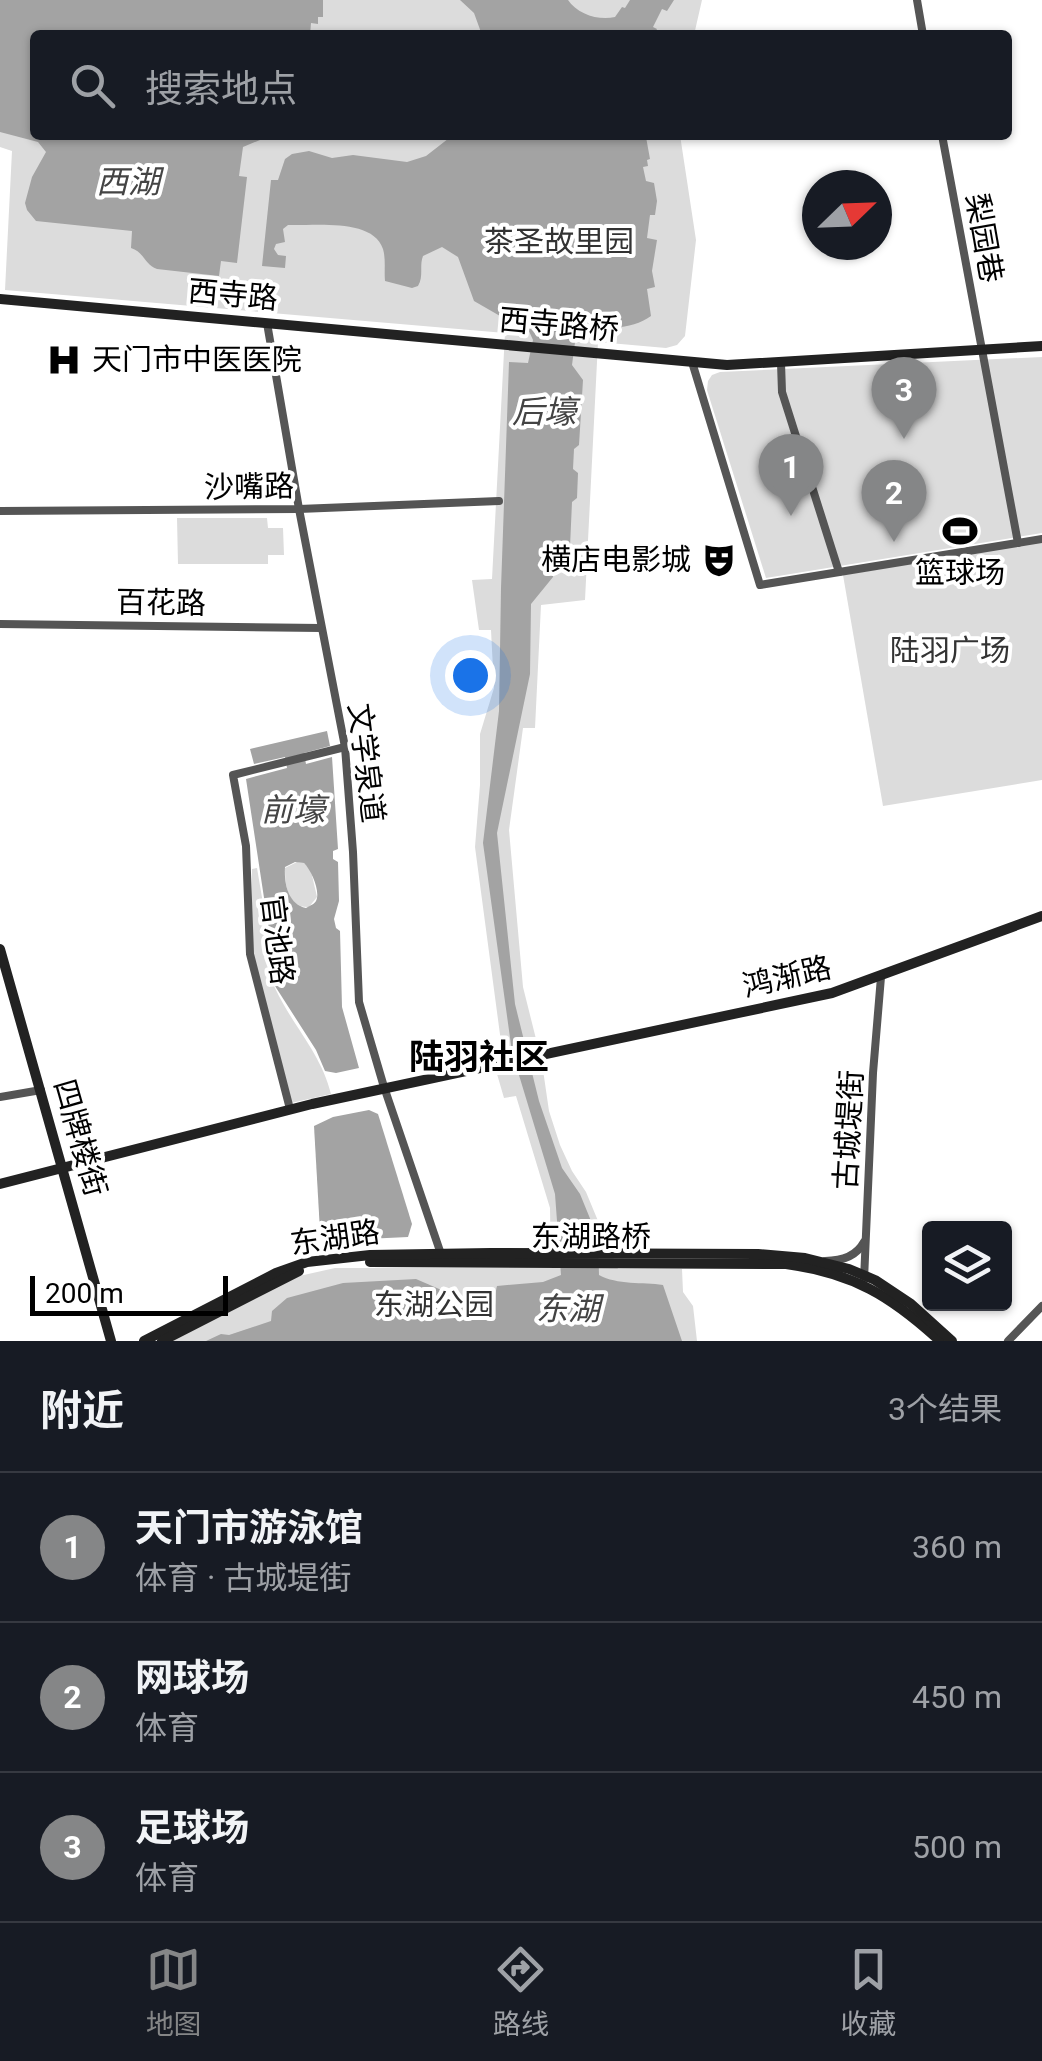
<!DOCTYPE html>
<html lang="zh">
<head>
<meta charset="utf-8">
<style>
	:root { --surface:#171b24; --page:#242831; --text:#f1f3f6; --muted:#9ea1a6; --line:#363941; --accent:#858687 }
	body { margin:0; font-family:Roboto,"Noto Sans SC",sans-serif; background:var(--page); color:var(--text) }
	.controls { position:absolute; right:30px; bottom:30px; display:grid; overflow:hidden; border-radius:10px; box-shadow:0 2px 8px #0004 }
	.controls button { width:90px; height:90px; display:grid; place-items:center; padding:0; border:0; border-bottom:2px solid var(--line); background:var(--surface); color:var(--text); font:50px sans-serif }
	.compass { position:absolute; left:802px; top:170px; width:90px; height:90px; border-radius:50%; background:var(--surface); box-shadow:0 2px 8px #0004; rotate:67deg }
	.scale { position:absolute; left:30px; bottom:25px; width:198px; box-sizing:border-box; padding-left:10px; border:5px solid #000; border-top:0; font-size:28px; line-height:35px; white-space:nowrap; color:#000; -webkit-text-stroke:8px #fff; paint-order:stroke }
	.you { position:absolute; left:470px; top:675px; width:35px; height:35px; margin:-25px; border:8px solid #fff; border-radius:50%; background:#1a73e8; box-shadow:0 0 0 15px #1a73e833 }
	.badge { display:grid; place-items:center; width:65px; height:65px; border-radius:50%; background:var(--accent); color:#fff; font-size:32px; font-weight:700 }
	.pin { position:absolute; translate:-50% -82px; filter:drop-shadow(0 2px 5px #0008) }
	.pin::after { content:''; position:absolute; top:52px; width:35px; height:30px; background:inherit; clip-path:polygon(0 0,100% 0,50% 100%) }
	.list { margin:0; padding:0; list-style:none }
	h2 { display:flex; justify-content:space-between; align-items:center; height:130px; margin:0; padding:0 40px; font-size:42px }
	h2 small { font-size:32px; font-weight:400; color:var(--muted) }
	.list li { display:grid; grid-template-columns:65px 1fr auto; gap:30px; align-items:center; box-sizing:border-box; height:150px; padding:0 40px; border-top:2px solid var(--line) }
	.list b { display:block; font-size:38px; white-space:nowrap }
	.list p { margin:0; font-size:32px; white-space:nowrap; color:var(--muted) }
	.list em { font-size:32px; font-style:normal; color:var(--muted) }
	.icon { flex:none; width:55px; height:55px; fill:none; stroke:currentColor; stroke-width:2; stroke-linecap:round; stroke-linejoin:round }
	.map { position:relative; flex:none; width:1042px; height:1341px; overflow:hidden }
	.search { position:absolute; background:var(--surface); box-shadow:0 2px 8px #0004; left:30px; right:30px; top:30px; height:110px; display:flex; align-items:center; gap:25px; box-sizing:border-box; padding:0 35px; border-radius:10px; color:var(--muted); font-size:38px }
	.sheet { height:580px; background:var(--surface) }
	nav { display:flex; justify-content:space-around; align-items:center; box-sizing:border-box; height:140px; border-top:2px solid var(--line); background:var(--surface); font-size:28px; color:var(--muted) }
	nav a { display:grid; justify-items:center; gap:5px }
	nav .on { color:var(--accent) }
	.map>svg:first-child { display:block }
	.green { fill:#dcdcdc }
	.water { fill:#a3a3a3; fill-rule:evenodd }
	.lines { fill:none; stroke-linecap:round; stroke-linejoin:round }
	.street { stroke:#555; stroke-width:8 }
	.secondary { stroke:#222; stroke-width:10 }
	.labels { text-anchor:middle; stroke-width:8; stroke-linejoin:round; paint-order:stroke }
	.street-label { font-size:30px; fill:#000; stroke:#fff }
	.park-label { font-size:30px; fill:#333; stroke:#fff }
	.poi-label { font-size:30px; fill:#000; stroke:#fff; text-anchor:start }
	.water-label { font-size:32px; font-style:italic; fill:#444; stroke:#fff }
	.quarter-label { font-size:35px; font-weight:bold; fill:#000; stroke:#fff }
</style>
</head>
<body>
<div class="map">
<svg width="1042" height="1341" viewBox="0 0 1042 1341">
	<rect width="100%" height="100%" fill="#fff"/>
	<g class="green">
		<polygon points="0,0 702,0 694,35 35,35 35,135 680,135 696,240 685,336 677,345 666,348 598,342 585,600 541,605 535,728 523,728 509,830 523,987 542,1063 549,1111 560,1145 572,1171 586,1192 618,1269 682,1269 683,1292 693,1306 697,1341 170,1341 286,1279 335,1268 551,1268 550,1208 516,1096 504,1098 497,1074 505,1072 475,847 480,785 480,734 494,688 491,630 479,630 472,580 492,579 505,333 5,290 12,151 0,147"/>
		<polygon points="1042,357 1042,533 766,578 707,390 708,381 712,375 720,372"/>
		<polygon points="177,518 267,518 268,528 283,528 284,555 268,555 268,564 178,564"/>
		<polygon points="1042,542 1042,780 883,806 843,575"/>
		<path d="M 297,862 L 304,863 L 311,871 L 317,897 L 309,907 C 287,908 285,885 285,868 Z"/>
		<path d="M 257,868 L 270,945 L 265,949 C 267,962 269,976 275,988 C 292,1025 321,1053 331,1094 L 291,1103 L 252,951 L 252,869 Z"/>
	</g>
	<g class="water">
		<path d="M 0,0 L 323,0 L 323,17 L 318,17 L 318,24 L 311,23 L 310,35 L 35,35 L 35,135 L 272,135 L 243,147 L 239,176 L 247,177 L 237,263 L 221,261 L 219,276 L 157,269 C 145,265 144,252 131,248 L 132,231 L 36,221 L 27,210 L 25,203 L 32,177 L 46,152 L 38,142 L 0,132 Z"/>
		<path d="M 460,0 L 568,0 C 577,14 599,21 615,17 L 622,7 L 625,8 L 630,0 L 674,0 L 667,11 L 662,9 L 653,27 L 657,29 L 654,35 L 482,35 L 474,13 Z"/>
		<path d="M 453,135 L 650,135 L 646,137 L 650,159 L 647,160 L 648,166 L 643,167 L 646,181 L 654,183 L 657,201 L 655,215 L 650,215 L 647,238 L 657,240 L 652,271 L 655,287 L 647,289 L 651,316 C 631,331 599,327 576,335 L 572,365 L 583,380 L 579,445 L 574,449 L 573,469 L 578,473 L 577,498 L 572,502 L 570,547 L 553,557 L 553,577 L 531,604 L 530,674 L 497,833 L 515,1004 L 539,1101 L 562,1168 L 580,1194 L 598,1238 L 599,1275 C 617,1285 643,1282 663,1285 L 682,1341 L 206,1341 L 221,1334 L 229,1335 L 271,1321 L 272,1311 L 287,1298 L 343,1283 L 416,1279 L 460,1298 L 473,1311 L 482,1316 C 501,1313 493,1299 497,1286 L 543,1282 L 561,1275 L 555,1194 L 512,1052 L 483,843 L 499,711 L 501,588 L 509,362 L 528,363 L 533,340 L 528,329 L 521,328 L 474,301 L 458,257 L 442,247 L 423,256 C 419,266 424,276 418,286 L 412,288 L 385,281 C 384,271 386,259 383,249 C 373,218 315,226 288,225 L 283,229 L 285,242 L 276,244 L 274,249 L 278,255 L 286,256 L 285,268 L 262,266 L 271,180 L 278,180 L 285,159 L 292,154 L 309,151 L 332,158 L 353,155 L 407,162 L 426,156 Z"/>
		<path d="M 327,731 L 330,746 L 304,753 L 306,764 L 332,757 L 338,849 L 333,851 L 333,859 L 338,862 L 339,901 L 334,919 L 336,928 L 340,931 L 342,1007 L 359,1068 L 336,1073 L 325,1071 L 316,1050 L 275,986 L 266,949 L 271,944 L 246,779 L 287,768 L 285,757 L 254,764 L 250,749 ZM 295,862 L 304,863 C 311,870 319,888 317,898 C 316,904 311,905 306,908 C 288,904 284,884 285,867 Z"/>
		<polygon points="369,1110 378,1114 412,1224 408,1237 324,1241 320,1231 314,1126 333,1117"/>
	</g>
	<g class="lines">
		<g class="street">
			<polyline points="917,0 923,35"/>
			<polyline points="942,135 1018,543"/>
			<polyline points="267,323 299,509 345,747 353,852 359,1002 384,1087 442,1257"/>
			<polyline points="692,362 760,585 1042,539"/>
			<polyline points="781,363 782,392 839,572"/>
			<polyline points="0,511 299,509 499,501"/>
			<polyline points="0,624 321,628"/>
			<polyline points="0,1097 41,1090"/>
			<polyline points="290,1109 250,954 246,846 233,775 345,747"/>
			<path d="M 825,1261 C 841,1261 856,1257 864,1242"/>
			<polyline points="864,1280 873,1073 881,977"/>
			<polyline points="1008,1341 1042,1306"/>
		</g>
		<g class="secondary">
			<polyline points="0,299 727,365 1042,346"/>
			<polyline points="0,949 111,1341"/>
			<polyline points="0,1184 312,1104 832,993 1042,916"/>
			<path d="M 370,1262 L 786,1264 C 853,1273 891,1296 940,1341"/>
			<polyline points="144,1341 276,1273 307,1262 370,1255 490,1253 758,1254 805,1258 849,1269 875,1280 911,1304 952,1341"/>
			<polyline points="162,1341 299,1271"/>
		</g>
	</g>
	<defs>
		<g id="hospital-bare" transform="scale(2.7)"><path d="M-5-5h3v3.5h4V-5h3V5h-3V1.5h-4V5h-3Z" fill="#000" stroke="#fff" stroke-width="2.5" paint-order="stroke"/></g>
		<g id="stadium-bare" transform="scale(2.7)"><path d="M0-5a6.5 5 0 1 0 0 10a6.5 5 0 1 0 0-10ZM-3.5-1.8h7v3.6h-7Z" fill="#000" stroke="#fff" stroke-width="2.5" paint-order="stroke"/></g>
		<g id="theatre-bare" transform="scale(2.7)"><path d="M-5-5.5Q0-4 5-5.5V0Q5 5 0 6Q-5 5-5 0ZM-3.3-2.5H-1v1.5H-3.3ZM1-2.5H3.3v1.5H1ZM-2.8 1Q0 5.5 2.8 1Z" fill="#000" stroke="#fff" stroke-width="2.5" paint-order="stroke"/></g>
	</defs>
	<g fill-rule="evenodd">
		<use href="#hospital-bare" x="64" y="360"/>
		<use href="#stadium-bare" x="960" y="531"/>
		<use href="#theatre-bare" x="719" y="560"/>
	</g>
	<g class="labels">
		<g class="street-label">
			<text transform="translate(984 238) rotate(80)" y="10">梨园巷</text>
			<text transform="translate(233 295) rotate(5)" y="10">西寺路</text>
			<text transform="translate(559 325) rotate(5)" y="10">西寺路桥</text>
			<text transform="translate(249 487) rotate(-1)" y="10">沙嘴路</text>
			<text transform="translate(161 603) rotate(1)" y="10">百花路</text>
			<text transform="translate(366 763) rotate(83)" y="10">文学泉道</text>
			<text transform="translate(277 940) rotate(83)" y="10">官池路</text>
			<text transform="translate(787 977) rotate(-13)" y="10">鸿渐路</text>
			<text transform="translate(849 1130) rotate(-87)" y="10">古城堤街</text>
			<text transform="translate(80 1138) rotate(74)" y="10">四牌楼街</text>
			<text x="591" y="1247">东湖路桥</text>
			<text transform="translate(335 1238) rotate(-8)" y="10">东湖路</text>
		</g>
		<g class="park-label">
			<text x="559" y="252">茶圣故里园</text>
			<text x="950" y="661">陆羽广场</text>
			<text x="434" y="1315">东湖公园</text>
		</g>
		<g class="poi-label">
			<text x="92" y="370">天门市中医医院</text>
			<text x="691" y="570" text-anchor="end">横店电影城</text>
			<text x="960" y="583" text-anchor="middle">篮球场</text>
		</g>
		<g class="water-label">
			<text x="128" y="193">西湖</text>
			<text x="544" y="423">后壕</text>
			<text x="293" y="821">前壕</text>
			<text x="568" y="1320">东湖</text>
		</g>
		<g class="quarter-label">
			<text x="479" y="1069">陆羽社区</text>
		</g>
	</g>
</svg>
<div class="controls">
<button><svg class="icon" aria-label="layers" viewBox="0 0 24 24"><path d="M12 4l9 5-9 5-9-5zM3 14l9 5 9-5"/></svg></button>
</div>
<svg class="compass" viewBox="-18 -18 36 36"><path d="M0-13l5 13h-10z" fill="#e53935"/><path d="M0 13l5-13h-10z" fill="#9ea1a6"/></svg>
<div class="scale">200 m</div>
<div class="you"></div>
<div class="pin badge" style="left:791px;top:516px">1</div>
<div class="pin badge" style="left:894px;top:542px">2</div>
<div class="pin badge" style="left:904px;top:439px">3</div>
<div class="search"><svg class="icon" aria-label="search" viewBox="0 0 24 24"><circle cx="10" cy="10" r="6"/><path d="M15 15l6 6"/></svg>搜索地点</div>
</div>
<section class="sheet">
<h2>附近<small>3个结果</small></h2>
<ul class="list">
<li><span class="badge">1</span><div><b>天门市游泳馆</b><p>体育 · 古城堤街</p></div><em>360 m</em></li>
<li><span class="badge">2</span><div><b>网球场</b><p>体育</p></div><em>450 m</em></li>
<li><span class="badge">3</span><div><b>足球场</b><p>体育</p></div><em>500 m</em></li>
</ul>
</section>
<nav>
<a class="on"><svg class="icon" aria-label="map" viewBox="0 0 24 24"><path d="M3 6l6-2 6 2 6-2v14l-6 2-6-2-6 2zM9 4v14M15 6v14"/></svg>地图</a>
<a><svg class="icon" aria-label="directions" viewBox="0 0 24 24"><path d="M12 3l9 9-9 9-9-9zM9 14v-3h6M13 9l2 2-2 2"/></svg>路线</a>
<a><svg class="icon" aria-label="saved" viewBox="0 0 24 24"><path d="M7 4h10v16l-5-4-5 4z"/></svg>收藏</a>
</nav>
</body>
</html>
